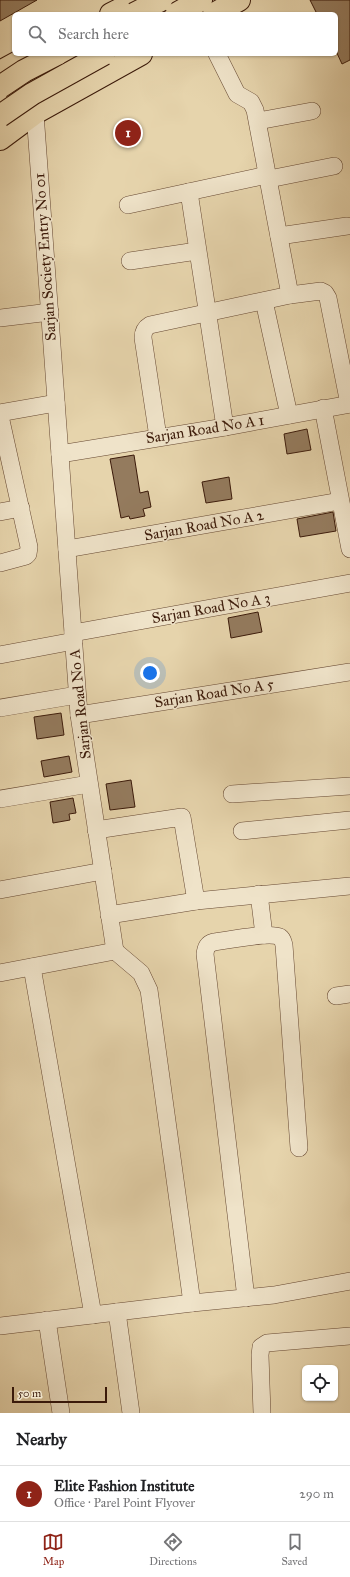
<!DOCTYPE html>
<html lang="en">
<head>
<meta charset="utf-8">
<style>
	:root { --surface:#fff; --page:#f6f6f6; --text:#202124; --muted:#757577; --line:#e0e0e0; --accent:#8f2418 }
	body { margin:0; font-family:"IM FELL Great Primer",serif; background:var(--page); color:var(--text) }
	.controls { position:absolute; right:12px; bottom:12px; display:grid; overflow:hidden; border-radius:6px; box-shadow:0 1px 3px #0004 }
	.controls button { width:36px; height:36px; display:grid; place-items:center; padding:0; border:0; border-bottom:1px solid var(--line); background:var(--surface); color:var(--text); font:20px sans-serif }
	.scale { position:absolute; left:12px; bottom:10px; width:95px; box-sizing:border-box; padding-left:4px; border:2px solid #3b1a0a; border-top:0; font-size:11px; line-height:14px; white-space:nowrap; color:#3b1a0a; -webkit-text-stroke:3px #efe3c9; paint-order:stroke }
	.you { position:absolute; left:150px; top:673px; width:14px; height:14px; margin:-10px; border:3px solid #fff; border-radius:50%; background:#1a73e8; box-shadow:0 0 0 6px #1a73e833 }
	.badge { display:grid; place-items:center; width:26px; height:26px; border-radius:50%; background:var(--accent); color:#fff; font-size:13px; font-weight:700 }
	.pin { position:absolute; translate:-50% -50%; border:2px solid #fff; box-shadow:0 1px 4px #0006 }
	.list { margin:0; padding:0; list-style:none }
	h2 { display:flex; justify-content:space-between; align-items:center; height:52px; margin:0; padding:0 16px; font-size:17px }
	h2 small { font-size:13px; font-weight:400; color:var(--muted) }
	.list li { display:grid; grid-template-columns:26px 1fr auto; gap:12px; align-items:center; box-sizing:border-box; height:56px; padding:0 16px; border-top:1px solid var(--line) }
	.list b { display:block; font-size:15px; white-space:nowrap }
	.list p { margin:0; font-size:13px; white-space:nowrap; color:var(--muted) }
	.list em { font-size:13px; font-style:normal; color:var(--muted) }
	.icon { flex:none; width:22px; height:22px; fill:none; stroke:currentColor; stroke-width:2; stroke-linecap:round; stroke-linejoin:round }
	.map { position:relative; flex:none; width:350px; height:1413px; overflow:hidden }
	.search { position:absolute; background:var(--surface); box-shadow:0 1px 3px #0004; left:12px; right:12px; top:12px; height:44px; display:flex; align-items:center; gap:10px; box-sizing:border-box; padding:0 14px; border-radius:6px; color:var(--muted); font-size:15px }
	.sheet { height:108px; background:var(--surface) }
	nav { display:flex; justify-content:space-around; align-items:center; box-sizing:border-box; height:56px; border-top:1px solid var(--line); background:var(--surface); font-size:11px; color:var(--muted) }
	nav a { display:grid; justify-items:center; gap:2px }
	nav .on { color:var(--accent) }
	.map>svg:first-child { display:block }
	.building { fill:#947b5e; stroke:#3b1a0a }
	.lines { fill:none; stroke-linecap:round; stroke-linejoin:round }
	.minor-casing { stroke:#664832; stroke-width:18 }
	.major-casing { stroke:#3b1a0a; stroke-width:24 }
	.minor { stroke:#efe3c9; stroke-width:17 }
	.major { stroke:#e6d4ac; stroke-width:22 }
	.major-bridge-casing { stroke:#3b1a0a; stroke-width:24; stroke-linecap:butt }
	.major-bridge { stroke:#e6d4ac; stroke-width:22 }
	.labels { text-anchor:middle; stroke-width:3; stroke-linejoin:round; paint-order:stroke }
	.street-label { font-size:15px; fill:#3b1a0a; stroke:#efe3c9 }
</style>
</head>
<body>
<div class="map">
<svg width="350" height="1413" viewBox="0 0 350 1413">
	<rect width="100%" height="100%" fill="#e6d4ac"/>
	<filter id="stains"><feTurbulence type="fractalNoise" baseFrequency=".005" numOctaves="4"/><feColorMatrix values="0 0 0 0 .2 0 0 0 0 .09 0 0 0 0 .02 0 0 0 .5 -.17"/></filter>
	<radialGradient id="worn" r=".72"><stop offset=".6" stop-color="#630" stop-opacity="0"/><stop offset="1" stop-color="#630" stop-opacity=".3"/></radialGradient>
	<g class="building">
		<polygon points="0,0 37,0 0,21"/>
		<polygon points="310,0 350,0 350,60 342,64 336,51 336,14 317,14"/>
		<polygon points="307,429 311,450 287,454 284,434"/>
		<polygon points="134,455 140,493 148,491 151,507 143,509 145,516 130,519 129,516 121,518 110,459"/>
		<polygon points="229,477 232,499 206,503 202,482"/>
		<polygon points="333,512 336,531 300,537 297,519"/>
		<polygon points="258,612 262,632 231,638 228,618"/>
		<polygon points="61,713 64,735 37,739 34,717"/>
		<polygon points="69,756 72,772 44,777 41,761"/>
		<polygon points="131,780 135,807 110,810 106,784"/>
		<polygon points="73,798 76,813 69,814 70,820 53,823 50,802"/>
	</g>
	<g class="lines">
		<g class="minor-casing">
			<g id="minor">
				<polyline points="217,54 237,94 251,102 255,110 290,295"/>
				<polyline points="10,66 35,113 79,715 115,951"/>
				<polyline points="258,121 312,111"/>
				<polyline points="269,179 334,166"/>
				<polyline points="189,192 225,427"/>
				<polyline points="128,205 267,175"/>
				<polyline points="279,236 347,226"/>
				<polyline points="130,261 197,251"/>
				<polyline points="264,301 289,415"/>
				<polyline points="0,318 50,312"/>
				<polyline points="323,408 350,549"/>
				<polyline points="0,413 56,403"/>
				<polyline points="0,416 29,547 28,554 26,556 0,563"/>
				<path d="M 158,437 L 143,338 C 143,331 145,328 150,325 L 290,295 L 321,291 L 325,293 L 328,298 L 349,404"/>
				<polyline points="60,454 225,427 350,404"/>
				<polyline points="0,512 21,508"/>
				<polyline points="67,549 340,501"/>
				<polyline points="73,633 350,583"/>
				<polyline points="0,655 74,641"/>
				<polyline points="0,708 77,695"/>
				<polyline points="79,715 350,672"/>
				<polyline points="232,794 350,786"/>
				<polyline points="0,799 89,784"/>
				<polyline points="96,830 182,817 196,901"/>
				<polyline points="242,831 350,820"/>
				<polyline points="0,890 103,871"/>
				<polyline points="259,894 264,935"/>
				<polyline points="109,915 196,901 350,886"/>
				<polyline points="115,951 141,973 149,990 192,1303"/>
				<polyline points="32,967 93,1315"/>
				<polyline points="0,973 115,951"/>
				<polyline points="336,996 350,994"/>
				<path d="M 246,1298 L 205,954 C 206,947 207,944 214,942 C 226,940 271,932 280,937 C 283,939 283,942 284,945 L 299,1148"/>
				<polyline points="117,1312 131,1413"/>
				<polyline points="47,1320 61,1413"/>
				<polyline points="0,1326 192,1303 274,1295 350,1281"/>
				<polyline points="262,1413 260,1355 261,1347 267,1343 350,1336"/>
			</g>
		</g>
		<g class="major-casing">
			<g id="major">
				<polyline points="111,14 139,0"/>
				<polyline points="176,14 201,0"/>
				<polyline points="214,14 239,0"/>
				<polyline points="0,72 33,54"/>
				<polyline points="0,139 35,113 141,54"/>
			</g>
		</g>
		<use href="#minor" class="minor"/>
		<use href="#major" class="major"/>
		<g class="major-bridge-casing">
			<g id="major-bridge">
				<polyline points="134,14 161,0"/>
				<polyline points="0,87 24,71 57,54"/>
				<polyline points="0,116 32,94 104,54"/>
			</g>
		</g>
		<use href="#major-bridge" class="major-bridge"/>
	</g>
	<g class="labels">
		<g class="street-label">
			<text transform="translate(45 257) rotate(-94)" y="5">Sarjan Society Entry No 01</text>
			<text transform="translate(205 429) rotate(-9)" y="5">Sarjan Road No A 1</text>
			<text transform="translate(204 525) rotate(-10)" y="5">Sarjan Road No A 2</text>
			<text transform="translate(211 608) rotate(-10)" y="5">Sarjan Road No A 3</text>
			<text transform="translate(214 693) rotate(-9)" y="5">Sarjan Road No A 5</text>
			<text transform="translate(80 704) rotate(-96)" y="5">Sarjan Road No A</text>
		</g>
	</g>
	<rect width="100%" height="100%" filter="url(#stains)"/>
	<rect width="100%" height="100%" fill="url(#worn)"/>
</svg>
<div class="controls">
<button><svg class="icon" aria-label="locate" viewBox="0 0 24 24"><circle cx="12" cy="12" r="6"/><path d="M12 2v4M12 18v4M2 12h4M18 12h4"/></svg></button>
</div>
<div class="scale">50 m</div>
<div class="you"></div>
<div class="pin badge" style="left:128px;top:133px">1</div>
<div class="search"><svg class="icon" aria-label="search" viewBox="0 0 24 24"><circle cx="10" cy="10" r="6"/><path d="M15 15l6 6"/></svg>Search here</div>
</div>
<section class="sheet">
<h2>Nearby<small></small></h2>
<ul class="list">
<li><span class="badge">1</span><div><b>Elite Fashion Institute</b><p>Office · Parel Point Flyover</p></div><em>290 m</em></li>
</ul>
</section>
<nav>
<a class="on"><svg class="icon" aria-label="map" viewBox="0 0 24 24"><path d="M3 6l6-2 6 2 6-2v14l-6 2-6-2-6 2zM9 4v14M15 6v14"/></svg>Map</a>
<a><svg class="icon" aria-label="directions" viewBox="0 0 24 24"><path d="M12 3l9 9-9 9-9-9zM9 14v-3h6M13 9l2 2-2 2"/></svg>Directions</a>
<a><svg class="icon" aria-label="saved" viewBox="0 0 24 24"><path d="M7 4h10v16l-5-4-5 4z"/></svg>Saved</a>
</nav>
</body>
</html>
